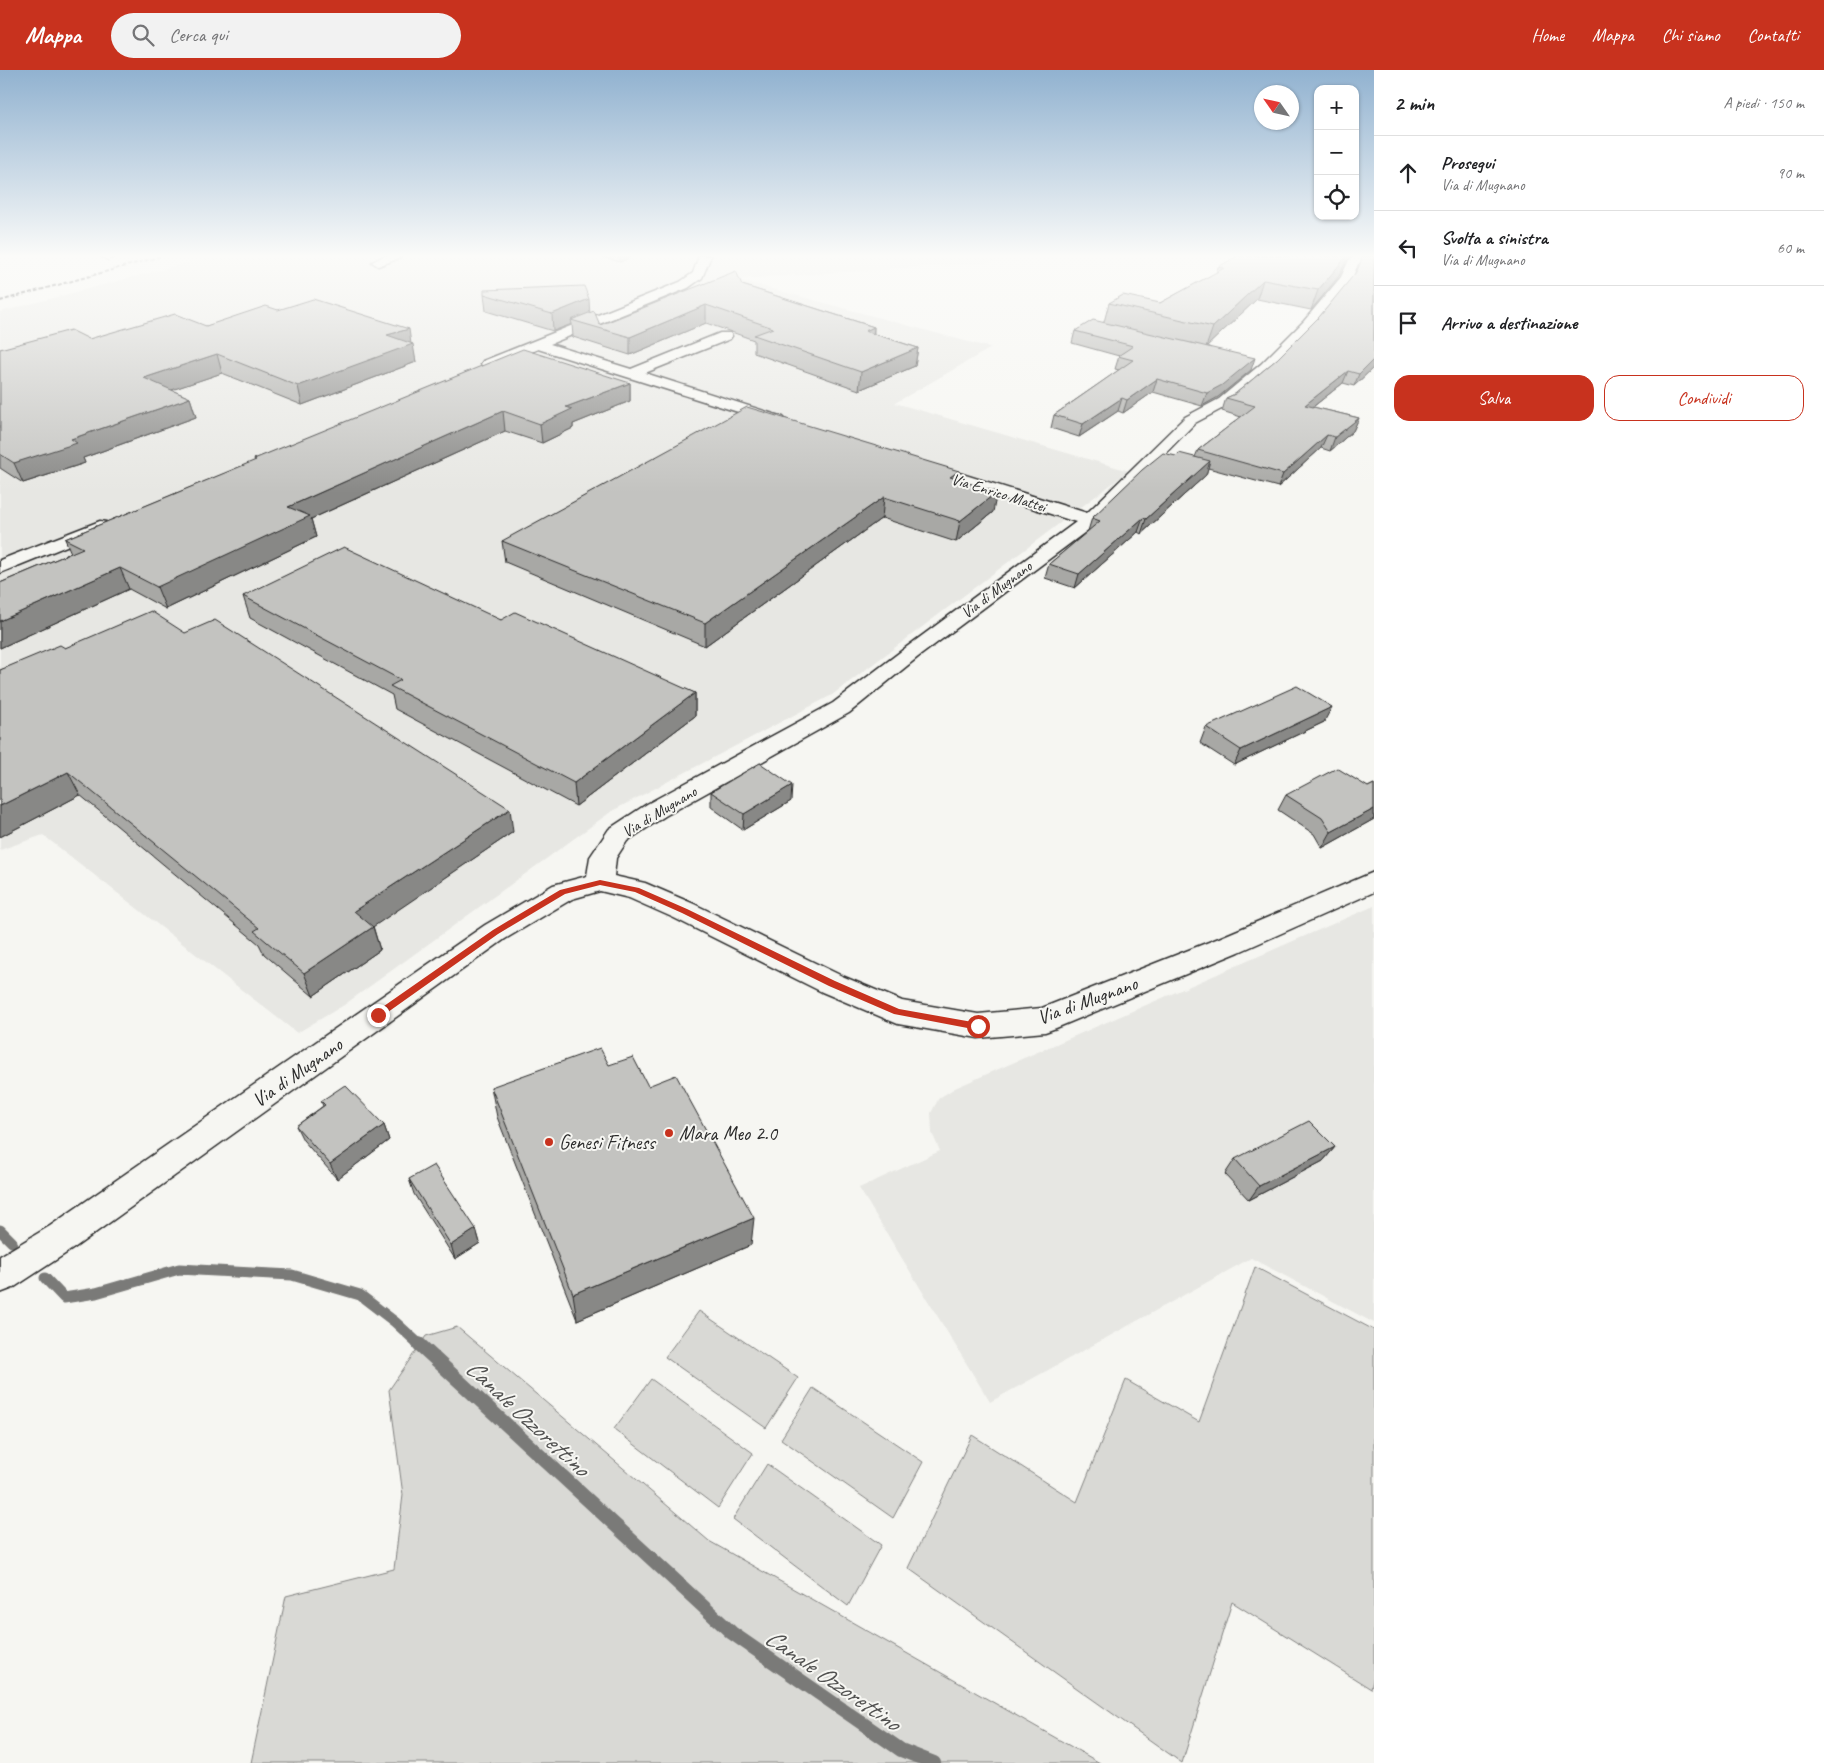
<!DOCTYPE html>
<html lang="it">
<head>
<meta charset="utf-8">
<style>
	:root { --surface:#fff; --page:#f2f2f2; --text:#202124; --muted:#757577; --line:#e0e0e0; --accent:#c8321e }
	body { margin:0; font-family:Caveat,sans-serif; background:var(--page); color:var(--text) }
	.controls { position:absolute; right:15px; top:15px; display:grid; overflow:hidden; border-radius:10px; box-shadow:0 1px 4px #0004 }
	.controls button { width:45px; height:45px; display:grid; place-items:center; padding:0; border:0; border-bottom:1px solid var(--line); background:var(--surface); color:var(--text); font:25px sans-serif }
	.compass { position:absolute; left:1254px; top:15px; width:45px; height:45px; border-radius:50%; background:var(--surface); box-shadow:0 1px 4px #0004; rotate:304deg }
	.stop { position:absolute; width:15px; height:15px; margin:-11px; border:4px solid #c8321e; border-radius:50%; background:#fff }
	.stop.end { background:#c8321e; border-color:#fff; box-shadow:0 1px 5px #0008 }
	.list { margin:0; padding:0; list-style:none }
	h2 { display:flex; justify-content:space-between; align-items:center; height:65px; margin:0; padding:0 20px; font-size:21px }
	h2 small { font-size:16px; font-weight:400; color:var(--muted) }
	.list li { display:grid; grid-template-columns:32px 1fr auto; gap:15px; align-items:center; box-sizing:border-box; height:75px; padding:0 20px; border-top:1px solid var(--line) }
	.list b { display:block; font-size:19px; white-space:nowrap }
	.list p { margin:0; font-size:16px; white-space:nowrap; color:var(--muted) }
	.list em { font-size:16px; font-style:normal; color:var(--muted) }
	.actions { display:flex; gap:10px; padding:15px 20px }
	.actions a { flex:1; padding:11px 0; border:1px solid var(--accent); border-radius:15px; text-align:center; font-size:18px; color:var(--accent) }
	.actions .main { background:var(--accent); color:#fff }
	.icon { flex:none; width:28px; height:28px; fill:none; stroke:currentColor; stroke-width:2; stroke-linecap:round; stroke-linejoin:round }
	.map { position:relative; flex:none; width:1374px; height:1693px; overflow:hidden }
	header { display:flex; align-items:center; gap:30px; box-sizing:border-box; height:70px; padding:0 25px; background:var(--accent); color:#fff }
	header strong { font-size:24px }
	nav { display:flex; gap:28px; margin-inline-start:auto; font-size:18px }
	.search { width:350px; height:45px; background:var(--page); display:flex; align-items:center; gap:12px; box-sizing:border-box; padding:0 18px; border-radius:28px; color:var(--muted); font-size:19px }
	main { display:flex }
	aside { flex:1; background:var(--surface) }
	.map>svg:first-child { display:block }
	.built { fill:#e7e7e3 }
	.green { fill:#d9d9d5; stroke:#828280 }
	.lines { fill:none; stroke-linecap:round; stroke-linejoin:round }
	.stream-far1 { stroke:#7a7a78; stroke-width:11 }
	.stream { stroke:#7a7a78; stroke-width:14 }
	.minor-casing { stroke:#2b2b2b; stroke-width:3 }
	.minor { fill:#f6f6f2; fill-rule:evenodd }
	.rail { stroke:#2b2b2b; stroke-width:2; stroke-dasharray:4 2; stroke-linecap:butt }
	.wall { fill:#a8a8a5; stroke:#2b2b2b }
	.shaded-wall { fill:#888886; stroke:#2b2b2b }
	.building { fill:#c3c3c0; stroke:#2b2b2b }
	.route { fill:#c8321e }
	.poi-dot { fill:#c8321e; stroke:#f6f6f2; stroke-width:2 }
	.labels { text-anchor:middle; stroke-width:4; stroke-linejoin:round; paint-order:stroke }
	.far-street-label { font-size:16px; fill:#2b2b2b; stroke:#f6f6f2 }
	.street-label { font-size:20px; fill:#2b2b2b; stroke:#f6f6f2 }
	.poi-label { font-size:20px; fill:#2b2b2b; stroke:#f6f6f2; text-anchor:start }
	.near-water-label { font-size:25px; font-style:italic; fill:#525251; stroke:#f6f6f2 }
</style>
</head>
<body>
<header>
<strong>Mappa</strong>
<div class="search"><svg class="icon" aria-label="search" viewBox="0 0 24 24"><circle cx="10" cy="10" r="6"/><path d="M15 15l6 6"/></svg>Cerca qui</div>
<nav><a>Home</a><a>Mappa</a><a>Chi siamo</a><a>Contatti</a></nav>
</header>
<main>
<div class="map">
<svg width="1374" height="1693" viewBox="0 0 1374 1693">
	<rect width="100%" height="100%" fill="#f6f6f2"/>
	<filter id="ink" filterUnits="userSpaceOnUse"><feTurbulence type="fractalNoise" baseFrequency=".02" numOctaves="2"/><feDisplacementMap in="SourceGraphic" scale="10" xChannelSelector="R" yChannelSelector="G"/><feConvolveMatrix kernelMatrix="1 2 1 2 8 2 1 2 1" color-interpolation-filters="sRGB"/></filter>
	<g filter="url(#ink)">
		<g class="built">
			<polygon points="213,186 1094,186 736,209 991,278 895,333 1129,401 832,625 612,741 344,935 297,963 43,765 0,780 0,242"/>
			<polygon points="1374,836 1374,1253 1251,1188 990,1332 859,1118 940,1081 932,1063 931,1043 939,1028 955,1018"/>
		</g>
		<g class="green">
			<polygon points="1255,1197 1374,1260 1374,1606 1371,1619 1232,1532 1182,1693 908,1498 972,1365 1077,1432 1126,1310 1199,1352"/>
			<polygon points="699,1241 798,1308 766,1358 665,1287"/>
			<polygon points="457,1257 709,1471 1100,1693 251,1693 286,1526 394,1499 403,1425 389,1320 426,1266"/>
			<polygon points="651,1309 753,1383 718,1438 614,1359"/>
			<polygon points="813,1318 923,1392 893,1448 781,1369"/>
			<polygon points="767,1394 881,1475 848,1536 733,1449"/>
		</g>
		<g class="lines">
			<g class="stream-far1">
				<polyline points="0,1160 12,1172"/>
				<polyline points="45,1208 64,1228 96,1223 179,1199 292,1205 360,1225 395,1252 420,1275"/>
			</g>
			<polyline class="stream" points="419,1274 732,1563 901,1680 934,1693"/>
			<g class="minor-casing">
				<g id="minor">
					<polygon points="100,186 113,186 114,187 108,190"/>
					<polygon points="384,186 402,186 400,188 378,196 372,192"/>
					<polygon points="699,186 711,186 702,208 688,218 550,274 631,299 720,263 730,263 732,266 730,269 645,303 783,347 786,350 783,353 773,353 538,279 493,297 483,297 481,294 483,291 680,212 693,203"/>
					<polygon points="1357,186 1373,186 1358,194 1351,211 1314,257 1271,300 1229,335 1195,353 1096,454 918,587 849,643 665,746 627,771 616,788 614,806 645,813 694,834 842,906 902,931 978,944 1042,938 1219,868 1374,802 1374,822 1239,882 1056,958 1045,962 978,968 898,954 822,922 674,848 629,828 600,821 572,829 505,869 74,1178 13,1218 0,1223 0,1186 50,1156 485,855 553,815 587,806 590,787 609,759 647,734 833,633 904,579 1076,452 915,401 913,397 915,393 927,393 1087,443 1185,347 1219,329 1261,294 1304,251 1341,207 1349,190"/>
					<polygon points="100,451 106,452 109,456 106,460 0,503 0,490"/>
				</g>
			</g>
			<use href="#minor" class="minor"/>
			<polyline class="rail" points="0,231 162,186"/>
		</g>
		<g class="wall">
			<polygon points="597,186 633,186 620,192"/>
			<polygon points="1374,186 1374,297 1354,316 1343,313 1313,337 1359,348 1353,361 1330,381 1321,378 1278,417 1208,398 1206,405 1141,464 1138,462 1075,518 1045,508 1049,494 1088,461 1092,448 1176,386 1195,387 1198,380 1241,347 1222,341 1226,328 1235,324 1277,289 1320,246"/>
			<polygon points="1347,189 1339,206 1311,240 1257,229 1207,276 1251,300 1218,327 1202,336 1153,322 1123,343 1118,341 1079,367 1051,358 1054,345 1119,300 1115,299 1119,286 1072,273 1075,261 1104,252 1109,233 1160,233 1216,203 1218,197"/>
			<polygon points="742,215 874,257 874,264 918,278 915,296 859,320 754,283 754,270 706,253 630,285 573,267 572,254 553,261 486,241 484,224 590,242 600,255"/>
			<polygon points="278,240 411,273 416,292 302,335 222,303 171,320 190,328 196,347 83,388 85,393 23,413 0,398 0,279 206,256"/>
			<polygon points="630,313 630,331 573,354 573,358 542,373 505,361 311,449 316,467 166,539 129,519 0,578 0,513 71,483 65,469 255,391 254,389"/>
			<polygon points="958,410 993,442 956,472 882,448 705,576 505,492 502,471"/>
			<polygon points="243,526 501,550 695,623 695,646 576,736 395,639 392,625 250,548"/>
			<polygon points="185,563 513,762 373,856 380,880 313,926 264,884 259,874 80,725 0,767 0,600 65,578"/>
			<polygon points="1324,652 1234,695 1200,673 1206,657"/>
			<polygon points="1374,714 1374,749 1322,778 1314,764 1278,740 1286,725 1368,717"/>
			<polygon points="711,722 791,731 743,760 711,737"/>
			<polygon points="609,995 751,1175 577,1250 497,1047 491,1017"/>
			<polygon points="321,1031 384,1055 389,1070 337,1109 303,1070 296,1056 323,1036"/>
			<polygon points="1335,1077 1323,1091 1249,1130 1225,1104 1235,1089"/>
			<polygon points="409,1109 476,1159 480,1173 455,1189 414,1124"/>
		</g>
		<g class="shaded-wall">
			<polygon points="619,186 633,186 620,192"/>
			<polygon points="1347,186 1352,186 1347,189 1339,206 1311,240 1318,220"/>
			<polygon points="1263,210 1257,229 1206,277 1213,257"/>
			<polygon points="589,229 590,246 571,250 572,254 553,261 552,244"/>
			<polygon points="706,235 706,253 630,285 630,267"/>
			<polygon points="874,257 872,275 865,261"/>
			<polygon points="409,259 411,274 413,274 416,292 302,335 298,316 387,265"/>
			<polygon points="918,278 915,296 859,320 861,302"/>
			<polygon points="217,284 222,303 151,327 144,308"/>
			<polygon points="1255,288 1251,300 1218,327 1202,336 1207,323"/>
			<polygon points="1374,289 1374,297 1354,316 1359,304"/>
			<polygon points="1348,301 1343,313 1300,347 1305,335"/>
			<polygon points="1157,309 1153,322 1123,343 1127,330"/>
			<polygon points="630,313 630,331 573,354 573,358 542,373 540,354 566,337"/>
			<polygon points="190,328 196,347 83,388 85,393 23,413 14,393 71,369"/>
			<polygon points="1122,328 1118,341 1079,367 1083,354"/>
			<polygon points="503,341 505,361 311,449 316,467 166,539 157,517 288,437"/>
			<polygon points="1359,348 1353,361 1330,381 1335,367"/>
			<polygon points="1327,365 1321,378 1278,417 1283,404"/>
			<polygon points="1210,391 1206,405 1141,464 1146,449"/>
			<polygon points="959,401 956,421 950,407"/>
			<polygon points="997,422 993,442 956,472 960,451"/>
			<polygon points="884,427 882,448 705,576 705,553"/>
			<polygon points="1143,448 1138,462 1075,518 1079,504"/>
			<polygon points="120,498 129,519 0,578 0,551"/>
			<polygon points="695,623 695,646 576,736 574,713"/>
			<polygon points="1332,637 1324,652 1234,695 1241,680"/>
			<polygon points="68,702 80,725 0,767 0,736"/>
			<polygon points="792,715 791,731 743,760 744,744"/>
			<polygon points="510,739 513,762 361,865 354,841"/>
			<polygon points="1374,739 1374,749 1322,778 1331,762"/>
			<polygon points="373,857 380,880 313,926 304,903"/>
			<polygon points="384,1055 389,1070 337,1109 330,1094"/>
			<polygon points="1335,1077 1323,1091 1249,1130 1259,1116"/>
			<polygon points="754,1148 751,1175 577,1250 573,1224"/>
			<polygon points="476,1159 480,1173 455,1189 451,1175"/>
		</g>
		<g class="building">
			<polygon points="1237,186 1347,186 1318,220 1263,210 1213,257 1109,233 1123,225 1160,233 1224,198 1218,197"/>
			<polygon points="1363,186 1374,186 1374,289 1359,304 1348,301 1305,335 1359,348 1335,367 1327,365 1283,404 1198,380 1255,336 1226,328 1235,324 1277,289 1320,246 1357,201"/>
			<polygon points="736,201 742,215 874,257 865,261 918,278 861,302 754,265 773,258 706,235 630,267 571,250 594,241 600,255"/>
			<polygon points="584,216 589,229 552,244 484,224 484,220"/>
			<polygon points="313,229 409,259 387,265 413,274 298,316 217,284 144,308 190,328 71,369 77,373 14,393 0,384 0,279 71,260 89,269 175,244 206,256 266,236 278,240"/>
			<polygon points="1093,250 1255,288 1222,315 1207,323 1157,309 1127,330 1122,328 1083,354 1054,345 1133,290 1118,286 1133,276 1075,261"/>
			<polygon points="523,279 630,313 566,337 572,339 540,354 503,341 288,437 310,446 157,517 120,498 0,551 0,513 83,478 65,469 256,390 254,389"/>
			<polygon points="747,337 959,401 950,407 997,422 960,451 884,427 705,553 502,471"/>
			<polygon points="1163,383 1176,386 1179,383 1210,391 1146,449 1143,448 1079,504 1049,494 1100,451 1092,448 1142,400"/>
			<polygon points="344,477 501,550 515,542 695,623 574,713 390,616 401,610 243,526"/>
			<polygon points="151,541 185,563 215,550 510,739 354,841 373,857 304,903 254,861 259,858 68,702 0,736 0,600 60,575 65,578"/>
			<polygon points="1297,616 1332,637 1241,680 1206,657"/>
			<polygon points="760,693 792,715 744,744 711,722"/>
			<polygon points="1337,698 1368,717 1374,714 1374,739 1331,762 1322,748 1286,725"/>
			<polygon points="600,978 609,995 633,987 648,1016 676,1005 754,1148 573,1224 491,1017"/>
			<polygon points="345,1015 384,1055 330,1094 296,1056 325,1035 321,1031"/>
			<polygon points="1309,1051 1335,1077 1259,1116 1235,1089"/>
			<polygon points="434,1095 476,1159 451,1175 409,1109"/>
		</g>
	</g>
	<linearGradient id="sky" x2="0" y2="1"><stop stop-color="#91b2d0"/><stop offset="0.44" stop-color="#fbfbf9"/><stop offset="1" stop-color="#fbfbf9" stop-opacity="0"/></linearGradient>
	<rect width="1374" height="423" fill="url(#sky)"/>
	<polygon class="route" points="600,810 639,818 687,839 835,911 899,939 978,953 982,956 978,960 894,944 829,916 682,843 635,822 600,815 565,824 498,864 381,947 374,947 374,943 493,860 560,820"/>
	<g class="poi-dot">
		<circle cx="669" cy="1063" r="5"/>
		<circle cx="549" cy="1072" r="5"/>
	</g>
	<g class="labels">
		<g class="far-street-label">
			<text transform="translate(999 422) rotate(17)" y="6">Via Enrico Mattei</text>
			<text transform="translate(996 519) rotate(-37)" y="6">Via di Mugnano</text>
			<text transform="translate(659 741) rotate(-31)" y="6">Via di Mugnano</text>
		</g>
		<g class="street-label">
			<text transform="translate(1087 930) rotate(-20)" y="7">Via di Mugnano</text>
			<text transform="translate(297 1002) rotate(-35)" y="7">Via di Mugnano</text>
		</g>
		<g class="poi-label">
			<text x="679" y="1070">Mara Meo 2.0</text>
			<text x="559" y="1079">Genesi Fitness</text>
		</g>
		<g class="near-water-label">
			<text transform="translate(528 1347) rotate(43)" y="9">Canale Ozzorettino</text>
			<text transform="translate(833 1609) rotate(35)" y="9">Canale Ozzorettino</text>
		</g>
	</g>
</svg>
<div class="controls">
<button>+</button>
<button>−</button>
<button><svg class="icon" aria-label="locate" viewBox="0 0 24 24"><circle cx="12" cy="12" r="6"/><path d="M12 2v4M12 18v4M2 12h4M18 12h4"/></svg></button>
</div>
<svg class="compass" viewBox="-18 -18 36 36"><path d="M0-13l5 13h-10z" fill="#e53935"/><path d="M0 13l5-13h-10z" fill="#757577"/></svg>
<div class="stop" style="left:978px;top:956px"></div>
<div class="stop end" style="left:378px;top:945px"></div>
</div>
<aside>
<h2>2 min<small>A piedi · 150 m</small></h2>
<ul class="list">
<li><svg class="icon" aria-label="ahead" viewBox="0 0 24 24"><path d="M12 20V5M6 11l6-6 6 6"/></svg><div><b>Prosegui</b><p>Via di Mugnano</p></div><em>90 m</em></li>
<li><svg class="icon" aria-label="left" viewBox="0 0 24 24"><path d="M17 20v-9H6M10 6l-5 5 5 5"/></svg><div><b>Svolta a sinistra</b><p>Via di Mugnano</p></div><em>60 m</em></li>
<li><svg class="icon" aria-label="arrive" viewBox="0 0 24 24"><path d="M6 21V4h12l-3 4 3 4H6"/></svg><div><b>Arrivo a destinazione</b></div></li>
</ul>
<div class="actions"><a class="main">Salva</a><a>Condividi</a></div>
</aside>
</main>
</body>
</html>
